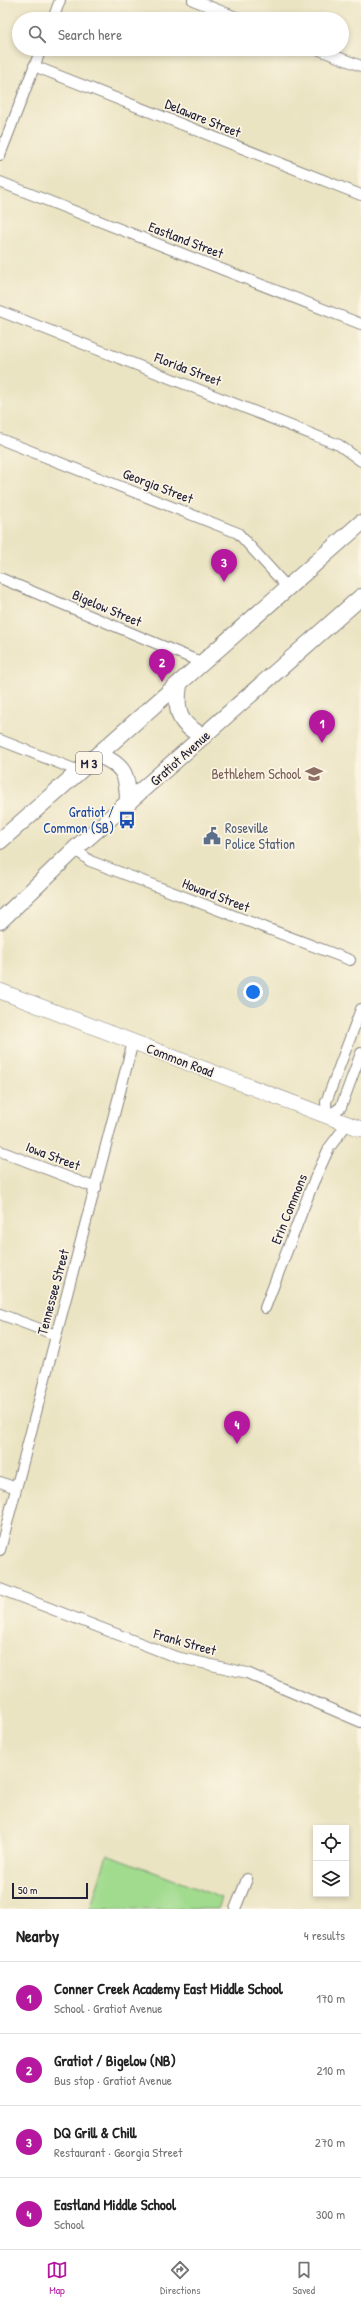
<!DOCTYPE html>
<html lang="en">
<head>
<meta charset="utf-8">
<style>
	:root { --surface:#fff; --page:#f2f2f2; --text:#222; --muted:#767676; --line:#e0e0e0; --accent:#b5179e }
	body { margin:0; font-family:"Patrick Hand",sans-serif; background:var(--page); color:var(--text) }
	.controls { position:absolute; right:12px; bottom:12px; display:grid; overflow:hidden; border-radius:0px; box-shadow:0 2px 6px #0003 }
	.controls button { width:36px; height:36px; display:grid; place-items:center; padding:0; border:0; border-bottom:1px solid var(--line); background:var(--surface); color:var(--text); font:20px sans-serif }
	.scale { position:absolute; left:12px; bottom:10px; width:76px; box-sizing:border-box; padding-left:4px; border:2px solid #22223b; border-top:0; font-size:11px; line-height:14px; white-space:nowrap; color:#22223b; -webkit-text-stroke:3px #fcf5e5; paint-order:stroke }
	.you { position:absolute; left:253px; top:992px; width:14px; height:14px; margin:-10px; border:3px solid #fff; border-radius:50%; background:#1a73e8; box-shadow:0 0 0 6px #1a73e833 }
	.badge { display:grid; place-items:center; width:26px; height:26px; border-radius:50%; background:var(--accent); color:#fff; font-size:13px; font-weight:700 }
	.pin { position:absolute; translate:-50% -33px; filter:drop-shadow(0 1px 2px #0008) }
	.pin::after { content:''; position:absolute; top:21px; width:14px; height:12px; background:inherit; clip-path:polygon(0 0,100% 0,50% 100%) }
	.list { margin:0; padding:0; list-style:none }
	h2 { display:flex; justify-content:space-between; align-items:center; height:52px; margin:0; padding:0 16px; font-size:17px }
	h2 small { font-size:13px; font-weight:400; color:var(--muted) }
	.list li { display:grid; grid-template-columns:26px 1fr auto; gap:12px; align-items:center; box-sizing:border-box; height:72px; padding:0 16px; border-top:1px solid var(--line) }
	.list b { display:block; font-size:15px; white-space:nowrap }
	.list p { margin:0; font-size:13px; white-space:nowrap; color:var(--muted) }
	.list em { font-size:13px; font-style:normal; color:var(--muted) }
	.icon { flex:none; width:22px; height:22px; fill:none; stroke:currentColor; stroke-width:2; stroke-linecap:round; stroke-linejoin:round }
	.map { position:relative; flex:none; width:361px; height:1909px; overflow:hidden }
	.search { position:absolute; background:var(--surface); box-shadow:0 2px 6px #0003; left:12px; right:12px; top:12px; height:44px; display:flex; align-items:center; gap:10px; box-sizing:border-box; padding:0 14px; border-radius:22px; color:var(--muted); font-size:15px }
	.sheet { height:340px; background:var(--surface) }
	nav { display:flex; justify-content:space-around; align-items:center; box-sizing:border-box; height:56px; border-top:1px solid var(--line); background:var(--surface); font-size:11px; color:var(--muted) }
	nav a { display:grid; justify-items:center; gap:2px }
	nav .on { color:var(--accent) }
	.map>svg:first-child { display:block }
	.green { fill:#a0db8e; stroke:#617e64 }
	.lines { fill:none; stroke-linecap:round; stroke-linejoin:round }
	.street-casing { stroke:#86837f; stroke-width:12 }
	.secondary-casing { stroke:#86837f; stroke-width:16 }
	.primary-casing { stroke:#86837f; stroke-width:18 }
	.street { stroke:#fff; stroke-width:10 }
	.secondary { stroke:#fff; stroke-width:15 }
	.primary { stroke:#fff; stroke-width:16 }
	.labels { text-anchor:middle; stroke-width:3.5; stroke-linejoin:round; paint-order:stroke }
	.shield { fill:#fcf5e5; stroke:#63616e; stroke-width:1 }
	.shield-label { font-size:13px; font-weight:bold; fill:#22223b }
	.street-label { font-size:14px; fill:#22223b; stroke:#fcf5e5 }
	.education-label { font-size:14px; fill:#785e54; stroke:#fcf5e5; text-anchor:end }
	.transit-label { font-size:14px; fill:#164399; stroke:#fcf5e5; text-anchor:end }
	.service-label { font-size:14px; fill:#4e5e75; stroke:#fcf5e5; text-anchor:start }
</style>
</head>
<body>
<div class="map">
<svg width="361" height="1909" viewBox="0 0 361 1909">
	<rect width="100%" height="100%" fill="#fcf5e5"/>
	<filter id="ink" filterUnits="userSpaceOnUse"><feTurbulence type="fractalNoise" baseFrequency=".025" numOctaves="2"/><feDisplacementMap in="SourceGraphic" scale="8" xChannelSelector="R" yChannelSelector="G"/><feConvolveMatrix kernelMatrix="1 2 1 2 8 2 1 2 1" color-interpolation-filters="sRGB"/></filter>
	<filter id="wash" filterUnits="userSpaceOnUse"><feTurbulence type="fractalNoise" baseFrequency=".012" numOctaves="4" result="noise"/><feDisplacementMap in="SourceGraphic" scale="16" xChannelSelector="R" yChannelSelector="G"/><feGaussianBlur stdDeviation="0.9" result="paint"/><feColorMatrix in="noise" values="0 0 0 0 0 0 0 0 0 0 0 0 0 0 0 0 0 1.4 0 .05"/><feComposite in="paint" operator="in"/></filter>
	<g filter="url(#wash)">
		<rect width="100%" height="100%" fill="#ebe4c3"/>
		<polygon class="green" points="107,1854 222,1898 218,1909 90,1909"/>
	</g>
	<g filter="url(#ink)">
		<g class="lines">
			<g class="street-casing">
				<g id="street">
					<polyline points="193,0 241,19"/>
					<polyline points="53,19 60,0"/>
					<polyline points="317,49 361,66"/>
					<polyline points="34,66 361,195"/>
					<polyline points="0,155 41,49"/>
					<polyline points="0,182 361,324"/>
					<polyline points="0,311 339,445 361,461"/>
					<polyline points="0,439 238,533 287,587"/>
					<polyline points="0,578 203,663"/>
					<polyline points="0,740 79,771"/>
					<polyline points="75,849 90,861 350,960"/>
					<polyline points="327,1117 326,1102 361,1009"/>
					<polyline points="327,1117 341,1107 361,1053"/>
					<polyline points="0,1151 96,1188"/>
					<polyline points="265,1308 313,1183 329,1148 347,1124"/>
					<polyline points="0,1314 56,1335"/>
					<polyline points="0,1482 16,1488"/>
					<polyline points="0,1550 133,1042"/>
					<polyline points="0,1589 176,1657 247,1673 361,1722"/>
					<polyline points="235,1909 247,1879"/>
				</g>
			</g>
			<g class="secondary-casing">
				<polyline id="secondary" points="0,991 361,1129"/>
			</g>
			<g class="primary-casing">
				<g id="primary">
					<path d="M 179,685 C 175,711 178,725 204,736"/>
					<path d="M 98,755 C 125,765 128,776 128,804"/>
					<polyline points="0,841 361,523"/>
					<polyline points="0,921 75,849 361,597"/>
				</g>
			</g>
			<use href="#street" class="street"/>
			<use href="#secondary" class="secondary"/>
			<use href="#primary" class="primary"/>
		</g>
	</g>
	<defs>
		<g id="school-bare" transform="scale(1.38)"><path d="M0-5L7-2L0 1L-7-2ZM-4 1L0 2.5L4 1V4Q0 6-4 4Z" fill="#8d6e63" stroke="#fcf5e5" stroke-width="2.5" paint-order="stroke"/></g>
		<g id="bus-bare" transform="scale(1.38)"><path d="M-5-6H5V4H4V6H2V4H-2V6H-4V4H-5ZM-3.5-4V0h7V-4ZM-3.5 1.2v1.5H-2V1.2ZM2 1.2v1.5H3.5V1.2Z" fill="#1a4fb4" stroke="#fcf5e5" stroke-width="2.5" paint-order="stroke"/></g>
		<g id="civic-bare" transform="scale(1.38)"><path d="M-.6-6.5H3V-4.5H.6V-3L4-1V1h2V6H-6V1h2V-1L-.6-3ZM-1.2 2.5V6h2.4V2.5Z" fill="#5c6f8a" stroke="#fcf5e5" stroke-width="2.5" paint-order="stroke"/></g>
	</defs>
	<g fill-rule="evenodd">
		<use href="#school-bare" x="314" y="774"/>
		<use href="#bus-bare" x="127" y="820"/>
		<use href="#civic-bare" x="212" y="836"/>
	</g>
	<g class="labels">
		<rect class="shield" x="76" y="752" width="26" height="22" rx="3"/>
		<g class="shield-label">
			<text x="89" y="768">M 3</text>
		</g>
		<g class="street-label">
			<text transform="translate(203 118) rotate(22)" y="5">Delaware Street</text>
			<text transform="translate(186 240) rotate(21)" y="5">Eastland Street</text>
			<text transform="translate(188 369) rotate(21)" y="5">Florida Street</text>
			<text transform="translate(158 486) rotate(21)" y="5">Georgia Street</text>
			<text transform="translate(107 608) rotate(23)" y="5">Bigelow Street</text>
			<text transform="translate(180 758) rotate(-42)" y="5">Gratiot Avenue</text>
			<text transform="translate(216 895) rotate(21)" y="5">Howard Street</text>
			<text transform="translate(180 1060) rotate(21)" y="5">Common Road</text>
			<text transform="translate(53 1156) rotate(21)" y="5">Iowa Street</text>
			<text transform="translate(289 1209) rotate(-68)" y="5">Erin Commons</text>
			<text transform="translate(53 1292) rotate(-75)" y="5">Tennessee Street</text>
			<text transform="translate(185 1642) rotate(16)" y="5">Frank Street</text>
		</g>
		<g class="education-label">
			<text x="301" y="779">Bethlehem School</text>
		</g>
		<g class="transit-label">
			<text x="114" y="817">Gratiot /<tspan x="114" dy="16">Common (SB)</tspan></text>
		</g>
		<g class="service-label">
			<text x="225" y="833">Roseville<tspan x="225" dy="16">Police Station</tspan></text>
		</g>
	</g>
</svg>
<div class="controls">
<button><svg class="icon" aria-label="locate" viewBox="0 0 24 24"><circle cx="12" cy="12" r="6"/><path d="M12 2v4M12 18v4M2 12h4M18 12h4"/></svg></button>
<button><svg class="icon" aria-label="layers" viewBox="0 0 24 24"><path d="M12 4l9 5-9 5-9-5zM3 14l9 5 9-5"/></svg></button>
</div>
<div class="scale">50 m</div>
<div class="you"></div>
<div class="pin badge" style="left:322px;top:743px">1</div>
<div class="pin badge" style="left:162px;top:682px">2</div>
<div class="pin badge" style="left:224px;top:582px">3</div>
<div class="pin badge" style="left:237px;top:1444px">4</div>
<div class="search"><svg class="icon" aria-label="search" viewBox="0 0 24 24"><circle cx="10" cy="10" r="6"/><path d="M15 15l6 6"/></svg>Search here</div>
</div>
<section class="sheet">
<h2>Nearby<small>4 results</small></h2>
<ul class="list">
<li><span class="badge">1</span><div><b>Conner Creek Academy East Middle School</b><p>School · Gratiot Avenue</p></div><em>170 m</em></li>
<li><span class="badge">2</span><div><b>Gratiot / Bigelow (NB)</b><p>Bus stop · Gratiot Avenue</p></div><em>210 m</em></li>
<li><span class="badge">3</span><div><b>DQ Grill &amp; Chill</b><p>Restaurant · Georgia Street</p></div><em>270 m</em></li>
<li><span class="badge">4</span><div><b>Eastland Middle School</b><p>School</p></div><em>300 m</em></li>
</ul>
</section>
<nav>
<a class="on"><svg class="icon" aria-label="map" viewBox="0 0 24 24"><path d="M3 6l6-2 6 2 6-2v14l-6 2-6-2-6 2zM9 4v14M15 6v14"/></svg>Map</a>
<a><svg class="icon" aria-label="directions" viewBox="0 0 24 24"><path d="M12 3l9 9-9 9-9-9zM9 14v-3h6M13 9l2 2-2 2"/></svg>Directions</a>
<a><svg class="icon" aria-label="saved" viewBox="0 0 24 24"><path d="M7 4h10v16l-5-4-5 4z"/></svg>Saved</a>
</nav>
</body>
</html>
